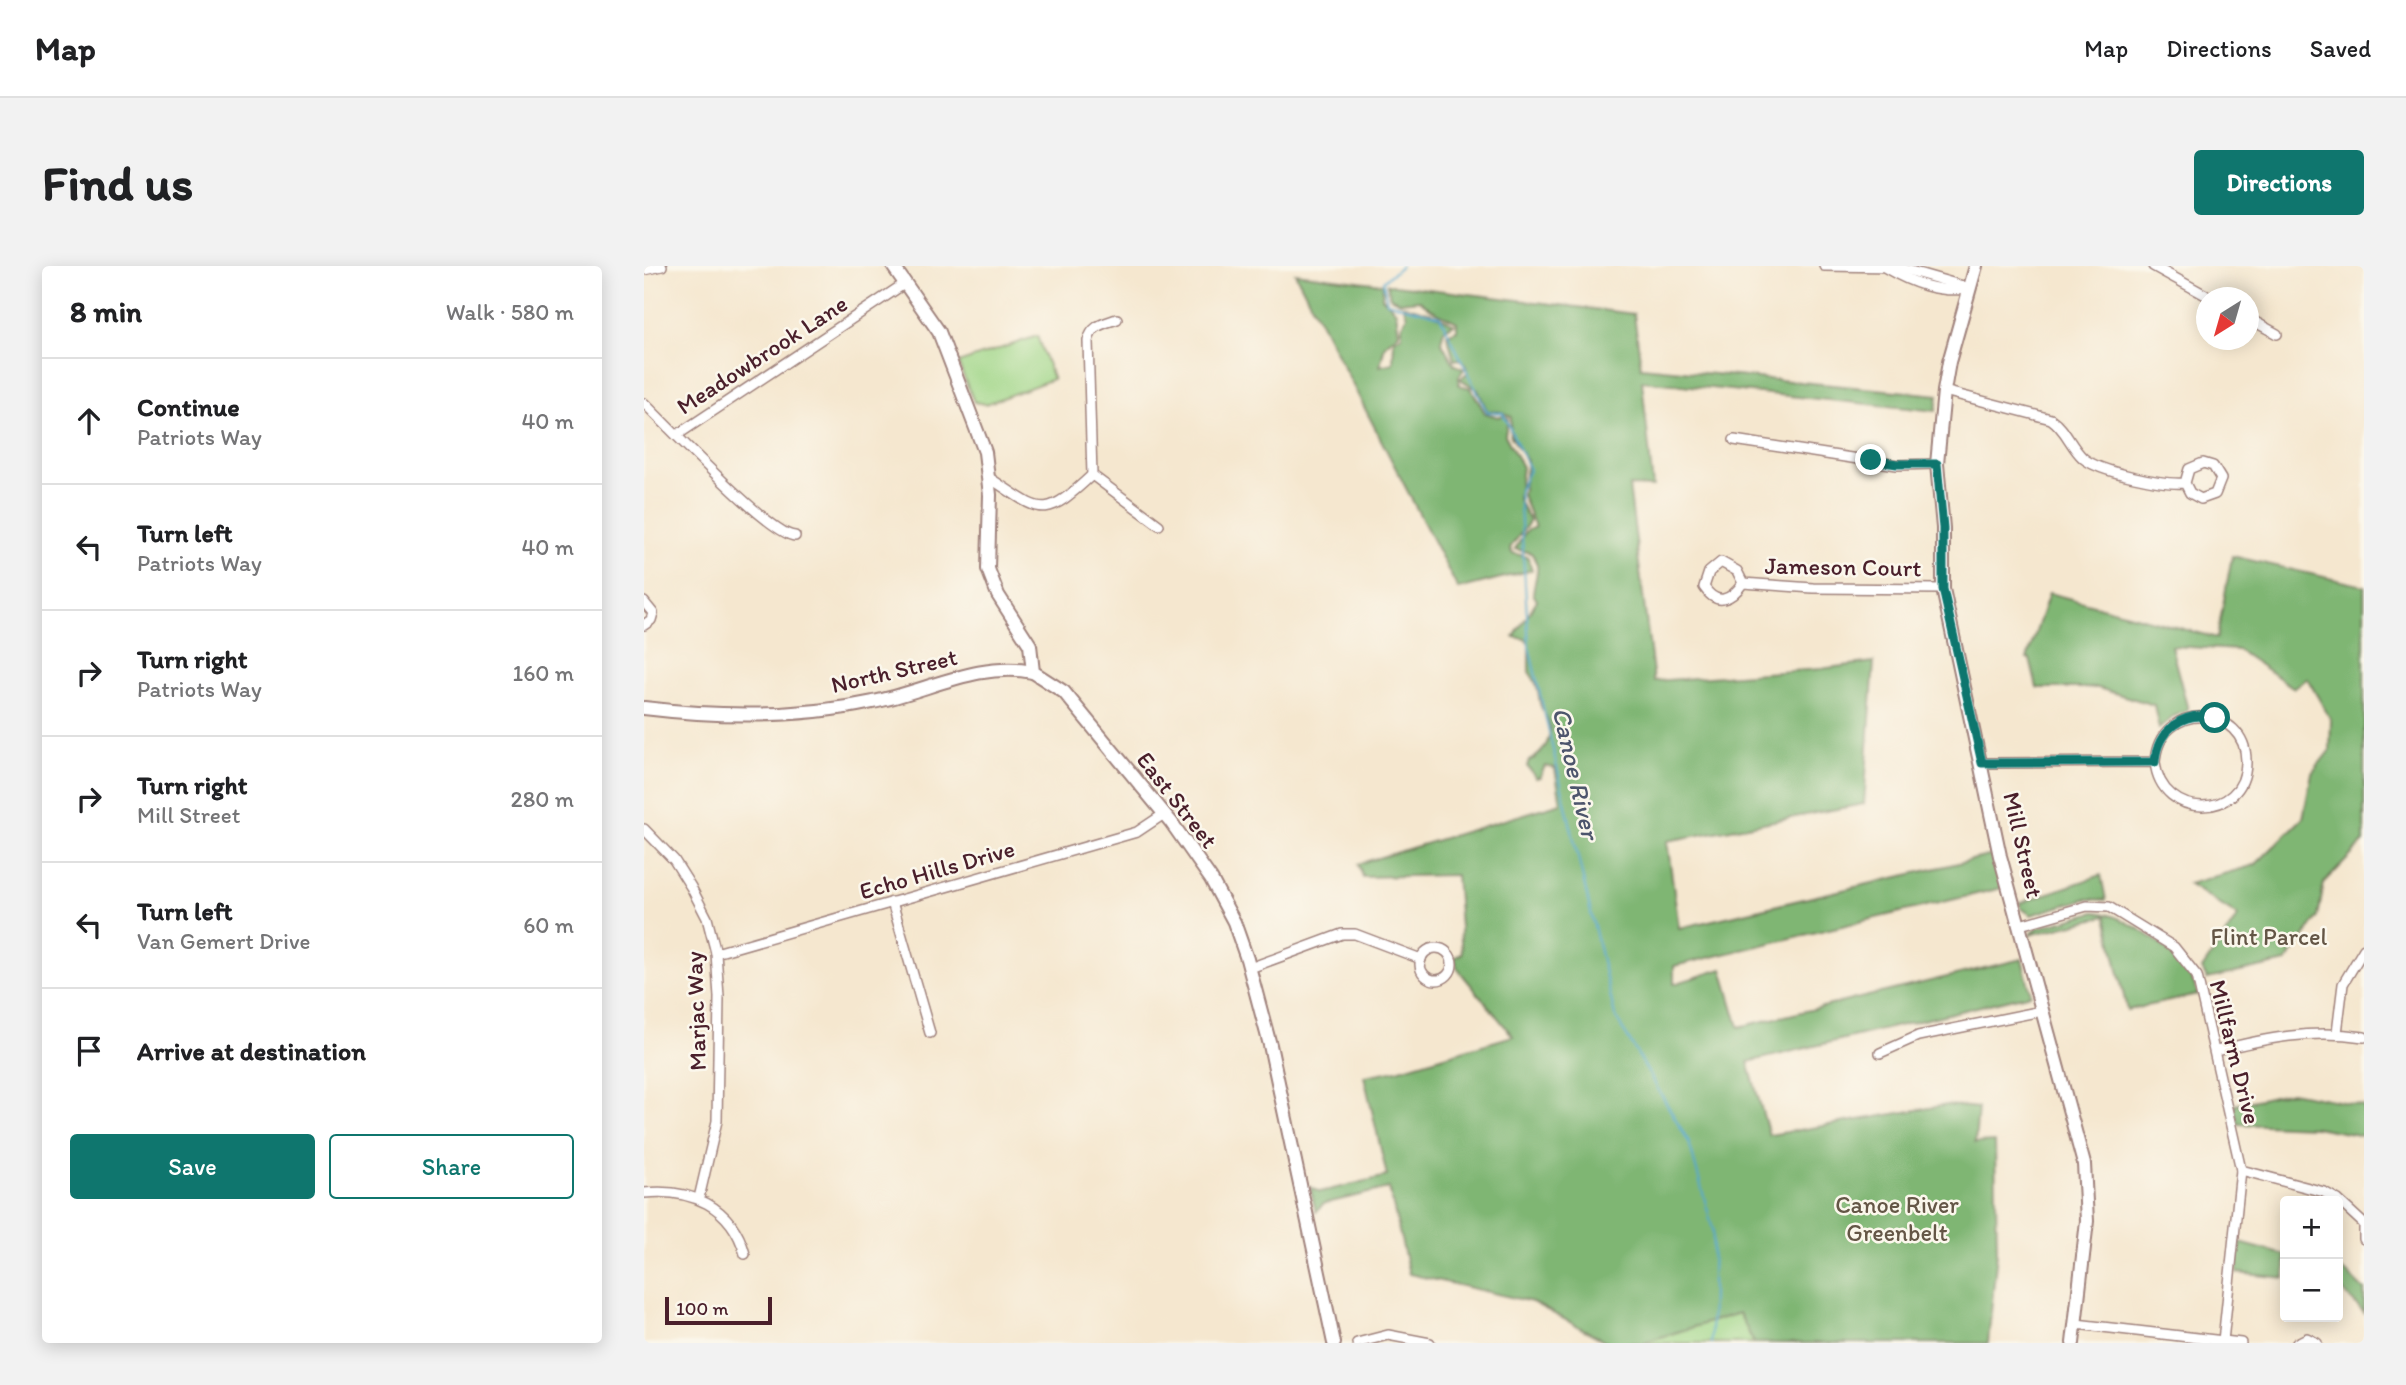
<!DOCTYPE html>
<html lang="en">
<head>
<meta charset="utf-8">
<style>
	:root { --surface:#fff; --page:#f2f2f2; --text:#202124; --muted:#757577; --line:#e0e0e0; --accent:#0f766e }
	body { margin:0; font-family:Itim,sans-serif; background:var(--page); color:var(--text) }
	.controls { position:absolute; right:21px; bottom:21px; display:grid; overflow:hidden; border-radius:7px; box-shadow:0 4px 18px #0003 }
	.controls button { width:63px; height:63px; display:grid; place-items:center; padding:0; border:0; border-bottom:2px solid var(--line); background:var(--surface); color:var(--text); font:35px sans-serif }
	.compass { position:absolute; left:1552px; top:21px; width:63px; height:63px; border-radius:50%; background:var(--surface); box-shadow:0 4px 18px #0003; rotate:217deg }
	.scale { position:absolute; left:21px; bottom:18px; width:107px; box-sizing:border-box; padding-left:7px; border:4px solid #4a1f2b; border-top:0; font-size:19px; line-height:24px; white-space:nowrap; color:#4a1f2b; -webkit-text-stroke:5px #fbf7ec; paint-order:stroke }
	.stop { position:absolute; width:21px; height:21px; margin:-16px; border:5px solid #0f766e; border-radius:50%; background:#fff }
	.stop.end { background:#0f766e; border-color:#fff; box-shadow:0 2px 7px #0008 }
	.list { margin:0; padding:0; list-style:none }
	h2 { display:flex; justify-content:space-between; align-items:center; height:91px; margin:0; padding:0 28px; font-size:30px }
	h2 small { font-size:23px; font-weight:400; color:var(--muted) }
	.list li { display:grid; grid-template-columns:46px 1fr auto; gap:21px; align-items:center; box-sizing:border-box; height:126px; padding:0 28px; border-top:2px solid var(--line) }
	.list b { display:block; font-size:26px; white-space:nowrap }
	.list p { margin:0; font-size:23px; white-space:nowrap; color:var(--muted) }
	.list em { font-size:23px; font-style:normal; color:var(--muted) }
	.actions { display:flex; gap:14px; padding:21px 28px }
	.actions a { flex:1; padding:16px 0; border:2px solid var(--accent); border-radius:7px; text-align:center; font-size:24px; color:var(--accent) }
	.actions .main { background:var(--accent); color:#fff }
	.icon { flex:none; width:38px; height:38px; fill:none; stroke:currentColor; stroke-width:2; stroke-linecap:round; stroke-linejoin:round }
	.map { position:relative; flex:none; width:1720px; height:1077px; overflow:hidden; border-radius:7px }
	header { display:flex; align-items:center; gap:42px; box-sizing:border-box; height:98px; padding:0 35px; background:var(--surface); border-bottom:2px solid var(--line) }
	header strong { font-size:33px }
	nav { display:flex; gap:38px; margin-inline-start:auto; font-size:24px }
	.intro { display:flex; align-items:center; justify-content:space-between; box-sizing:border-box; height:168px; padding:0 42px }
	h1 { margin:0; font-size:49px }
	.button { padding:18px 32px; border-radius:7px; background:var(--accent); color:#fff; font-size:24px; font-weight:700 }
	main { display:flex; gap:42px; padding:0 42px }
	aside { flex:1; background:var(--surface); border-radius:7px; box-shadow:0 4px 18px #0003 }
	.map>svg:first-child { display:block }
	.green { fill:#9fd586; stroke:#747a58; stroke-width:2 }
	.forest { fill:#7fb673; stroke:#646a4f; stroke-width:2 }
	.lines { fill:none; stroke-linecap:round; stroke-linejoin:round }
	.stream { stroke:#52a7ce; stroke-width:2 }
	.street-casing { stroke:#a0837d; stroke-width:12 }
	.secondary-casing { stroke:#a0837d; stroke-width:16 }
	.street { stroke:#fff; stroke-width:9 }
	.secondary { stroke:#fff; stroke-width:12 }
	.route { stroke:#0f766e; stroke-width:9 }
	.labels { text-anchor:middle; stroke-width:5; stroke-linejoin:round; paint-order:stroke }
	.street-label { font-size:24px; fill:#4a1f2b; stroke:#fbf7ec }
	.park-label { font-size:24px; fill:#645646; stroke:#fbf7ec }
	.water-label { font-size:26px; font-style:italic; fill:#4d556c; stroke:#fbf7ec }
</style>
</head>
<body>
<header>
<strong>Map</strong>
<nav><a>Map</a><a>Directions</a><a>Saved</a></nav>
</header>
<div class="intro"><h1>Find us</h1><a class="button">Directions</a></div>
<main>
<aside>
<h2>8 min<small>Walk · 580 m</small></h2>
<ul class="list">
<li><svg class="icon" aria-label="ahead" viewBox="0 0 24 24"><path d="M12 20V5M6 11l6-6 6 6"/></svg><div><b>Continue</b><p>Patriots Way</p></div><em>40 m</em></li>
<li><svg class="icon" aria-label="left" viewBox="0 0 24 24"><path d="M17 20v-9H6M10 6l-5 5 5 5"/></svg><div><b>Turn left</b><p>Patriots Way</p></div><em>40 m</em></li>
<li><svg class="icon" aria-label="right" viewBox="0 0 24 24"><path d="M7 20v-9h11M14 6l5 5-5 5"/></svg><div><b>Turn right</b><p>Patriots Way</p></div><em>160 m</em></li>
<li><svg class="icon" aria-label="right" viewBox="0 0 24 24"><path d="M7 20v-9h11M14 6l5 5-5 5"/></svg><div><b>Turn right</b><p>Mill Street</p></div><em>280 m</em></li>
<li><svg class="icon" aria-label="left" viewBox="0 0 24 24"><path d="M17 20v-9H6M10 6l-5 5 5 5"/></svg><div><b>Turn left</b><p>Van Gemert Drive</p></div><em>60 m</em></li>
<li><svg class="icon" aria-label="arrive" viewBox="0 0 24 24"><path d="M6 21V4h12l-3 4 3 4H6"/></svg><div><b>Arrive at destination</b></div></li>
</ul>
<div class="actions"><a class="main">Save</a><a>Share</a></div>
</aside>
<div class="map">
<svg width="1720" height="1077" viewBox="0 0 1720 1077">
	<rect width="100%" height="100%" fill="#fbf7ec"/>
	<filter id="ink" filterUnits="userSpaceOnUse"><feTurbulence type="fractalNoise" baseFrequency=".0143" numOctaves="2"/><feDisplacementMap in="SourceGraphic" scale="14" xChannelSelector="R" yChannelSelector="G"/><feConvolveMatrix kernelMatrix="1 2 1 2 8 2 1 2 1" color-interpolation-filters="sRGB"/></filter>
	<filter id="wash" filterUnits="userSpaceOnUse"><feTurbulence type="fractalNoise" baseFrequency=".00686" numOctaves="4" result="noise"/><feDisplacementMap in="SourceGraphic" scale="28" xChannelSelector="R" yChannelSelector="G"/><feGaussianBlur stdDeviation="1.57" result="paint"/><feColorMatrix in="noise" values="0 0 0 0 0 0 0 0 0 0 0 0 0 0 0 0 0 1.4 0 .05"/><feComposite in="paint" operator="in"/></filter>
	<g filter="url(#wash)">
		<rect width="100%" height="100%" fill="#f5e7cf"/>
		<g class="green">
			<polygon points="393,70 409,113 342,138 330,136 314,97"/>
			<polygon points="1095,1047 1110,1077 997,1077"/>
		</g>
		<g class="forest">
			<polygon points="651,7 739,18 738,31 752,45 755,67 741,79 736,100 749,97 750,74 758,69 758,59 763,50 759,39 788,47 810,58 800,64 797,75 810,98 820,103 815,110 815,119 827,122 841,147 854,151 860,149 864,153 861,169 878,201 874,233 886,255 866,282 868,287 884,291 888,304 814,323"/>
			<path d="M 743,18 L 990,48 L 997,101 L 1294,129 L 1292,145 L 998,115 L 1009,221 L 985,220 L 1010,415 L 1176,403 L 1230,396 L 1220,538 L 1023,575 L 1035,662 L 1349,589 L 1358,622 L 1030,700 L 1030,718 L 1078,703 L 1095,761 L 1378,693 L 1387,728 L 1104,796 L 1125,869 L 1303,839 L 1334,842 L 1331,877 L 1351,876 L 1353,986 L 1344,1077 L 1110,1077 L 1095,1047 L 997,1077 L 965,1077 L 888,1036 L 765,1008 L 745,922 L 679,938 L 672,946 L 666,921 L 676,926 L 743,910 L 720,810 L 753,804 L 869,770 L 813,702 L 811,691 L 818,688 L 812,609 L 719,611 L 714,598 L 917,537 L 911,502 L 901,500 L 896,511 L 892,512 L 883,500 L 885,495 C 900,488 911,470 903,453 C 901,447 897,443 896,437 C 894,423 894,418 885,406 L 885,378 L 881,373 L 870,371 L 893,334 L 889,328 C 890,312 899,301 887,287 L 871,283 L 882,265 L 891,261 L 878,229 L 883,195 L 866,169 L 867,151 L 858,146 L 843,145 L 834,124 L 816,113 L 823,107 L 823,100 L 816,93 L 810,94 L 803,68 L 813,64 L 813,56 C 800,50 786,44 776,34 L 756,36 L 746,31 Z"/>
			<polygon points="1588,290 1720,320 1720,576 1680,617 1674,651 1642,696 1563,713 1558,703 1594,650 1544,618 1611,599 1659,552 1668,507 1686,484 1687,454 1663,412 1650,422 1594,384 1527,380 1544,444 1530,450 1515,463 1510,439 1454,422 1393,422 1386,393 1383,393 1405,327 1573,372"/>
			<polygon points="1457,609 1462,634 1441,633 1387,649 1377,642 1376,637"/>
			<path d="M 1451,646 C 1487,649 1546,694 1554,729 L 1483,744 L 1462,650 L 1386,669 L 1393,662 Z"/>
			<polygon points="1647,826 1720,840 1720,870 1671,861 1594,858 1590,839"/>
			<polygon points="1596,977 1641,989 1641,1012 1593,1007"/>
			<polygon points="1694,1003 1702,1006 1720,1024 1720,1047 1694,1020"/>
		</g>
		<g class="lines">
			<polyline class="stream" points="757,0 739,15 743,36 796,50 843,146 859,147 885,204 875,224 885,381 971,750 1045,876 1069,964 1067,1077"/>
		</g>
	</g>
	<g filter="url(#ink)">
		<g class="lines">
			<g class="street-casing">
				<g id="street">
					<polyline points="1180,0 1253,1 1326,22"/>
					<polyline points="1509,0 1567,32"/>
					<path d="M 1242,2 C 1268,17 1294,27 1324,23"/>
					<polyline points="0,4 18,0"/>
					<polyline points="1604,52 1633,68"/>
					<path d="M 473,53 C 459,58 448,59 444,75 L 448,209 L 515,259"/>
					<path d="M 1300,125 L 1407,153 C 1422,163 1426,180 1439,192 C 1455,206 1520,219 1541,217 L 1546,227 L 1557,233 L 1571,228 L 1577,213 L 1569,200 L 1559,197 L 1545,203 L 1541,217"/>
					<path d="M 0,137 C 24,160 126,269 151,270"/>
					<polyline points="33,169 260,18"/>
					<polyline points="1090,174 1253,199 1293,198"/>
					<path d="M 344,211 C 397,245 397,257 448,209"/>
					<path d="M 1099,317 L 1093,305 L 1077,296 L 1065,306 L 1060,321 C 1073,341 1087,334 1099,317 L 1169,322 L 1299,323"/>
					<polyline points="0,336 9,347 7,354 0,359"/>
					<path d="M 1338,497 L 1511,496 C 1517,555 1601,554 1602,497 C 1604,438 1515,433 1511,496"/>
					<polyline points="0,563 30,594 47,621 63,652 72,687 75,731 73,855 55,932"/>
					<polyline points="248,636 286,767"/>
					<polyline points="1376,659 1443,640 1465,641 1530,681 1553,710 1597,904 1579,1075"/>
					<circle cx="792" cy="698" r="16"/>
					<polyline points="72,687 493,566 520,548"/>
					<polyline points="606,702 698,668 711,668 777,693"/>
					<polyline points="1693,767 1699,718 1720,683"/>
					<path d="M 1572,785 C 1622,772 1668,763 1720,771"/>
					<polyline points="1236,787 1274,770 1398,745"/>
					<polyline points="1597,904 1680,926 1694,934 1720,958"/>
					<path d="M 0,927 C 47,922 88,940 101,988"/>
					<polyline points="1720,962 1720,973"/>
					<polyline points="1432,1058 1597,1077"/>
					<polyline points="713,1077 744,1069 786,1077"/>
					<polyline points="1653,1077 1663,1072 1673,1077"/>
				</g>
			</g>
			<g class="secondary-casing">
				<g id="secondary">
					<polyline points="249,0 295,66 341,186 346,229 344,303 354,329 386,379 389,406 420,426 527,556 567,613 590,656 603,693 626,779 690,1077"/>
					<polyline points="1332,0 1305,96 1300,125 1293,198 1299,262 1299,323 1356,590 1440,898 1443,955 1429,1077"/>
					<path d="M 0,442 C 74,451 155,452 229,436 C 282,426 334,395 389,406"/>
				</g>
			</g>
			<use href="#street" class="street"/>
			<use href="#secondary" class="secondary"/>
		</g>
	</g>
	<g class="lines" filter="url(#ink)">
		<path class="route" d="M 1227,194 L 1253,198 L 1293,198 L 1299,262 L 1299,323 L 1338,497 L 1511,496 C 1513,464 1540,444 1571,452"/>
	</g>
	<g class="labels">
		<g class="street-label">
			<text transform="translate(118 89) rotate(-33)" y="8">Meadowbrook Lane</text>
			<text transform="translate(1199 301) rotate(1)" y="8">Jameson Court</text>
			<text transform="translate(250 405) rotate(-13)" y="8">North Street</text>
			<text transform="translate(533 534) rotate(52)" y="8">East Street</text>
			<text transform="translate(1379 579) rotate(77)" y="8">Mill Street</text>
			<text transform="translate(293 604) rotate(-16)" y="8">Echo Hills Drive</text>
			<text transform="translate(52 745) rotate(-92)" y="8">Marjac Way</text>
			<text transform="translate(1591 786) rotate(76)" y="8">Millfarm Drive</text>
		</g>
		<g class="park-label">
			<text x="1625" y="679">Flint Parcel</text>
			<text x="1253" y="947">Canoe River<tspan x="1253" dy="28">Greenbelt</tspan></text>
		</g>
		<g class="water-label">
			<text transform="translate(932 507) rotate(77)" y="9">Canoe River</text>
		</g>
	</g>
</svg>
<div class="controls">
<button>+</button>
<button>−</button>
</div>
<svg class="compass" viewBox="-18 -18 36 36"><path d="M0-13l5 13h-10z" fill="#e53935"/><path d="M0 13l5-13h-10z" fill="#757577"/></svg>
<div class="scale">100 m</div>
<div class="stop" style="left:1571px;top:452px"></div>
<div class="stop end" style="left:1227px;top:194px"></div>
</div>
</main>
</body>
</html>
